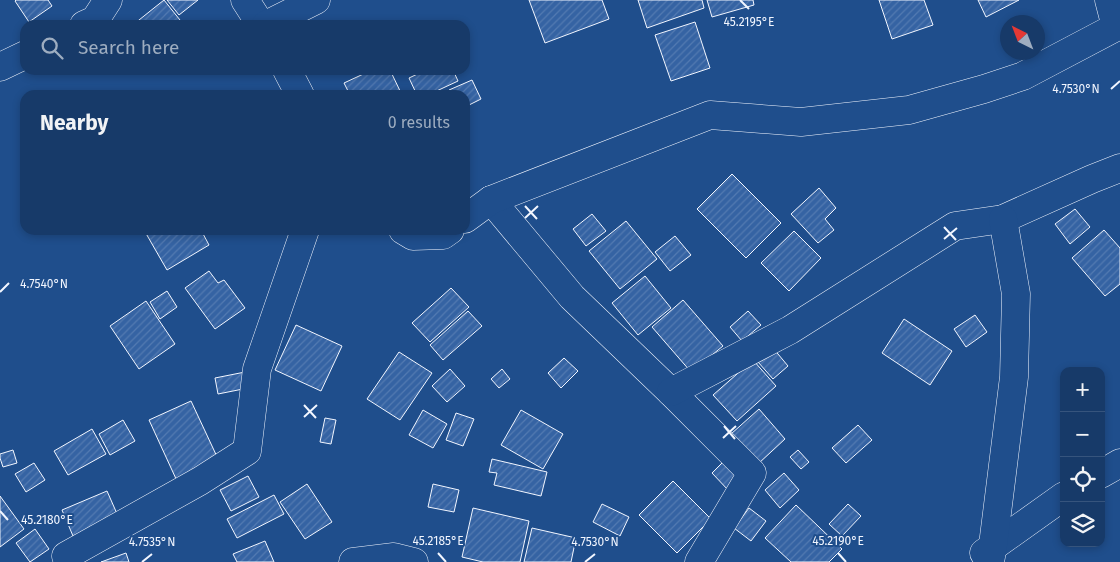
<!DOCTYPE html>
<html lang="en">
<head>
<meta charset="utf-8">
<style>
	:root { --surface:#173a69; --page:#244571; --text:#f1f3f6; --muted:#9eadc0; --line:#36547d }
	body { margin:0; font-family:"Fira Sans",sans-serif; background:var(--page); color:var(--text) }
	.controls { position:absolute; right:15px; bottom:15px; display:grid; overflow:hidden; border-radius:10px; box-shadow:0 2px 8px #0003 }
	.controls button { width:45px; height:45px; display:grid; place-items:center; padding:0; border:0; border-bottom:1px solid var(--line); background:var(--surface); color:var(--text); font:25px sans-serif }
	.compass { position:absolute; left:1000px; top:15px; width:45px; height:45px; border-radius:50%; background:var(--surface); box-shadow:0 2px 8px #0003; rotate:318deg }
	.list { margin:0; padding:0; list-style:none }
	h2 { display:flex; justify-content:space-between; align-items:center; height:65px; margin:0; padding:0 20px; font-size:21px }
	h2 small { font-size:16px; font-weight:400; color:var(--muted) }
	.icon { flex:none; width:28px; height:28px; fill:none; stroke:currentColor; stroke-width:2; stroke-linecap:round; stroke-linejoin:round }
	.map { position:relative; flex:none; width:1120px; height:562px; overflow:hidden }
	.search { position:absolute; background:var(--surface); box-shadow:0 2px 8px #0003; left:20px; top:20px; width:450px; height:55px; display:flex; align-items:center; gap:12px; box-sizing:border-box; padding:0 18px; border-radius:15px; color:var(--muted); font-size:19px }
	.panel { position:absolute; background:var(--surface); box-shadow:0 2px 8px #0003; left:20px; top:90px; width:450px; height:145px; border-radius:15px }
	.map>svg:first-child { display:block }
	.building { fill:url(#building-hatch); stroke:#f2f6ff }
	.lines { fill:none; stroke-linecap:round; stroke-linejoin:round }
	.street-casing { stroke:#f2f6ff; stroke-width:29 }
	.street { stroke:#1f4e8c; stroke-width:28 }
	.ticks { fill:none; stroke:#f2f6ff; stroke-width:2 }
	.ticks-label { font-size:12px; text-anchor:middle; fill:#f2f6ff; stroke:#1f4e8c; stroke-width:4; stroke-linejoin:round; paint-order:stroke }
</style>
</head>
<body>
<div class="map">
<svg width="1120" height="562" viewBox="0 0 1120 562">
	<defs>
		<pattern id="building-hatch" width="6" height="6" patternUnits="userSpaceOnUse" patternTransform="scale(1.25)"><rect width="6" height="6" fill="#3563a3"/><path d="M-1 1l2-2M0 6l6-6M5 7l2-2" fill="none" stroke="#537ab1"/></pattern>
	</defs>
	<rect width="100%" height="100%" fill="#1f4e8c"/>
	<g class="building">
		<polygon points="16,0 48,0 52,6 29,22 15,1"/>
		<polygon points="164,0 184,25 134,25 134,24"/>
		<polygon points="167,0 198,0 179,15"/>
		<polygon points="529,0 602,0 609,19 545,43"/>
		<polygon points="638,0 702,0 704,8 647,28"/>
		<polygon points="707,0 753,0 754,5 712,17"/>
		<polygon points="879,0 924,0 933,25 892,39"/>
		<polygon points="978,0 1019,0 986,17"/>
		<polygon points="695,22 710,68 671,81 655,35"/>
		<polygon points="372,70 390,70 402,95 350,95 344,83"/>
		<polygon points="426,70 453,70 458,81 428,95 417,95 409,78"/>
		<polygon points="472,80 481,99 465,107 465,95 451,95 449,90"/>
		<polygon points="732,174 781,223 746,258 697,209"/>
		<polygon points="819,188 836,208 825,219 834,230 818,243 791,214"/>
		<polygon points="1075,209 1090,227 1070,244 1055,224"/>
		<polygon points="592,214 606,231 586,246 573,229"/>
		<polygon points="626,221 657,259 620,289 589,251"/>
		<polygon points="144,230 201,230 209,245 167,270"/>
		<polygon points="1104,230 1120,248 1120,284 1105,296 1072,258"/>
		<polygon points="794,231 821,258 789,291 761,263"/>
		<polygon points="675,236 691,255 670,271 655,252"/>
		<polygon points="209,271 218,283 224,280 245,308 215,329 185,288"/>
		<polygon points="645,276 671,308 638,335 612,303"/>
		<polygon points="451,288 469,307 430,342 412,323"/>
		<polygon points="167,291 177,307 160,319 150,302"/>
		<polygon points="683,300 723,346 691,372 652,327"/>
		<polygon points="146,301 175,344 139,369 110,326"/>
		<polygon points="468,311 482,326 443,360 430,345"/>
		<polygon points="748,311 761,325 742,341 730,327"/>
		<polygon points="975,315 987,332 966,347 954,329"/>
		<polygon points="904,319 952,351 930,385 882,353"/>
		<polygon points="296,325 342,346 321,391 275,370"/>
		<polygon points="773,348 788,366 773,379 758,362"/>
		<polygon points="399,352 432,373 400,420 367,399"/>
		<polygon points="564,358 578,371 561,388 548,373"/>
		<polygon points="753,360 776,386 737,421 713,395"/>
		<polygon points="450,369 465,386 447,402 432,386"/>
		<polygon points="502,369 510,379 499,388 491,379"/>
		<polygon points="245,372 248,388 218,394 215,378"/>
		<polygon points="191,401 219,461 177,481 149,420"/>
		<polygon points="759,409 785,439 758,464 731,434"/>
		<polygon points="423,410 447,424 433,448 409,435"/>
		<polygon points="521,410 563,434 543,469 501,445"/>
		<polygon points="456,413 474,419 463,446 446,440"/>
		<polygon points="325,418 336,420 331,444 320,442"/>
		<polygon points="123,420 135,441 110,455 99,434"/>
		<polygon points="858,425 872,440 846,463 832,448"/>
		<polygon points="92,429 106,454 68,475 54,451"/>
		<polygon points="13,450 17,463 3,467 0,458 0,454"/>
		<polygon points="798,450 809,462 801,469 790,457"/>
		<polygon points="492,459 547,472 541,496 494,485 497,473 489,472"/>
		<polygon points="726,459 743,476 729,491 712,473"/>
		<polygon points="34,463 45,480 26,492 15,474"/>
		<polygon points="784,473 799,490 780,508 765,490"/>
		<polygon points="248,476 259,497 231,511 220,490"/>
		<polygon points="673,481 711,519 677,553 639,515"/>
		<polygon points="307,484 332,522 305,539 280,502"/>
		<polygon points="433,484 459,490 454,512 428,507"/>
		<polygon points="107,491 118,516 73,536 62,510"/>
		<polygon points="274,495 284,514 237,538 227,519"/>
		<polygon points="0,496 24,529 0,547"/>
		<polygon points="602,504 629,517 620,536 593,522"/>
		<polygon points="848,504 861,516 842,536 829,524"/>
		<polygon points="796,505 842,549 829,562 791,562 765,538"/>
		<polygon points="473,508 529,521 520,562 483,562 462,557"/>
		<polygon points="749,508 766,521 751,541 734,528"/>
		<polygon points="532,528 576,538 571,562 524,562"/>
		<polygon points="35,529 49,549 30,562 16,543"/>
		<polygon points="265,541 274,562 237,562 233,554"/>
		<polygon points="126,553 129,562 101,562"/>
	</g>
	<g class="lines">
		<g class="street-casing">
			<g id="street">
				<polyline points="245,0 261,25"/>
				<polyline points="84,25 95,20 108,0"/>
				<polyline points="266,25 316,0"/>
				<polyline points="0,67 25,55"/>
				<polyline points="287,70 300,95"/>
				<polyline points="491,200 572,297 671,392 752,473 699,562"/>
				<polyline points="465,219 491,200 710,115 801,122 909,110 984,89 1023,76 1116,27 1109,0"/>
				<polyline points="403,230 413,236 443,235 450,230"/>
				<polyline points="671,392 790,330 955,226 1003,219 1092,179 1120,168"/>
				<polyline points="1101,474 1120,463"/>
				<polyline points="984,553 1064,496"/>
				<polyline points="68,562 66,556 200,481 247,451 257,369 305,230"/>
				<polyline points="353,562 394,557 414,562"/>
				<polyline points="990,562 993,545 1014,377 1016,294 1003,219"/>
			</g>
		</g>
		<use href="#street" class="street"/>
	</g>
	<path class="ticks" d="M 740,0 L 749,9M 1111,89 L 1120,81M 525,206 L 537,219M 525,218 L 538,206M 944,227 L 956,240M 944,239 L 957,228M 0,292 L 9,283M 304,405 L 316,418M 304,417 L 317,405M 724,426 L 735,439M 723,438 L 736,426M 0,511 L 8,520M 438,553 L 446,562M 838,553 L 846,562M 142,562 L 152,554M 585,562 L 595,554"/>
	<g class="ticks-label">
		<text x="749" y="26">45.2195°E</text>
		<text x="1076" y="93">4.7530°N</text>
		<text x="44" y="288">4.7540°N</text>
		<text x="47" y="524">45.2180°E</text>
		<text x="438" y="545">45.2185°E</text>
		<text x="838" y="545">45.2190°E</text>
		<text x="152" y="546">4.7535°N</text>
		<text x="595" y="546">4.7530°N</text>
	</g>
</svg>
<div class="controls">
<button>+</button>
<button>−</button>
<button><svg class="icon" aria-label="locate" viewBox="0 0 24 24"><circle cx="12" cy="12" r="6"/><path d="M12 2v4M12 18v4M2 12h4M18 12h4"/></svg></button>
<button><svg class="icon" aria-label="layers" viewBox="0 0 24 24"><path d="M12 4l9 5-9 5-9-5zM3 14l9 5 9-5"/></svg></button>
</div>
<svg class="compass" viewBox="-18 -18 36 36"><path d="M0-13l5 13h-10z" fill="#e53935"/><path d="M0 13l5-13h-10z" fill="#9eadc0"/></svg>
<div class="search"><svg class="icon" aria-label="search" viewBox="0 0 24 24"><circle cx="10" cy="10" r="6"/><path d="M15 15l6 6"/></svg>Search here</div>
<section class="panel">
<h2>Nearby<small>0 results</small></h2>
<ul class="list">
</ul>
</section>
</div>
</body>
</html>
